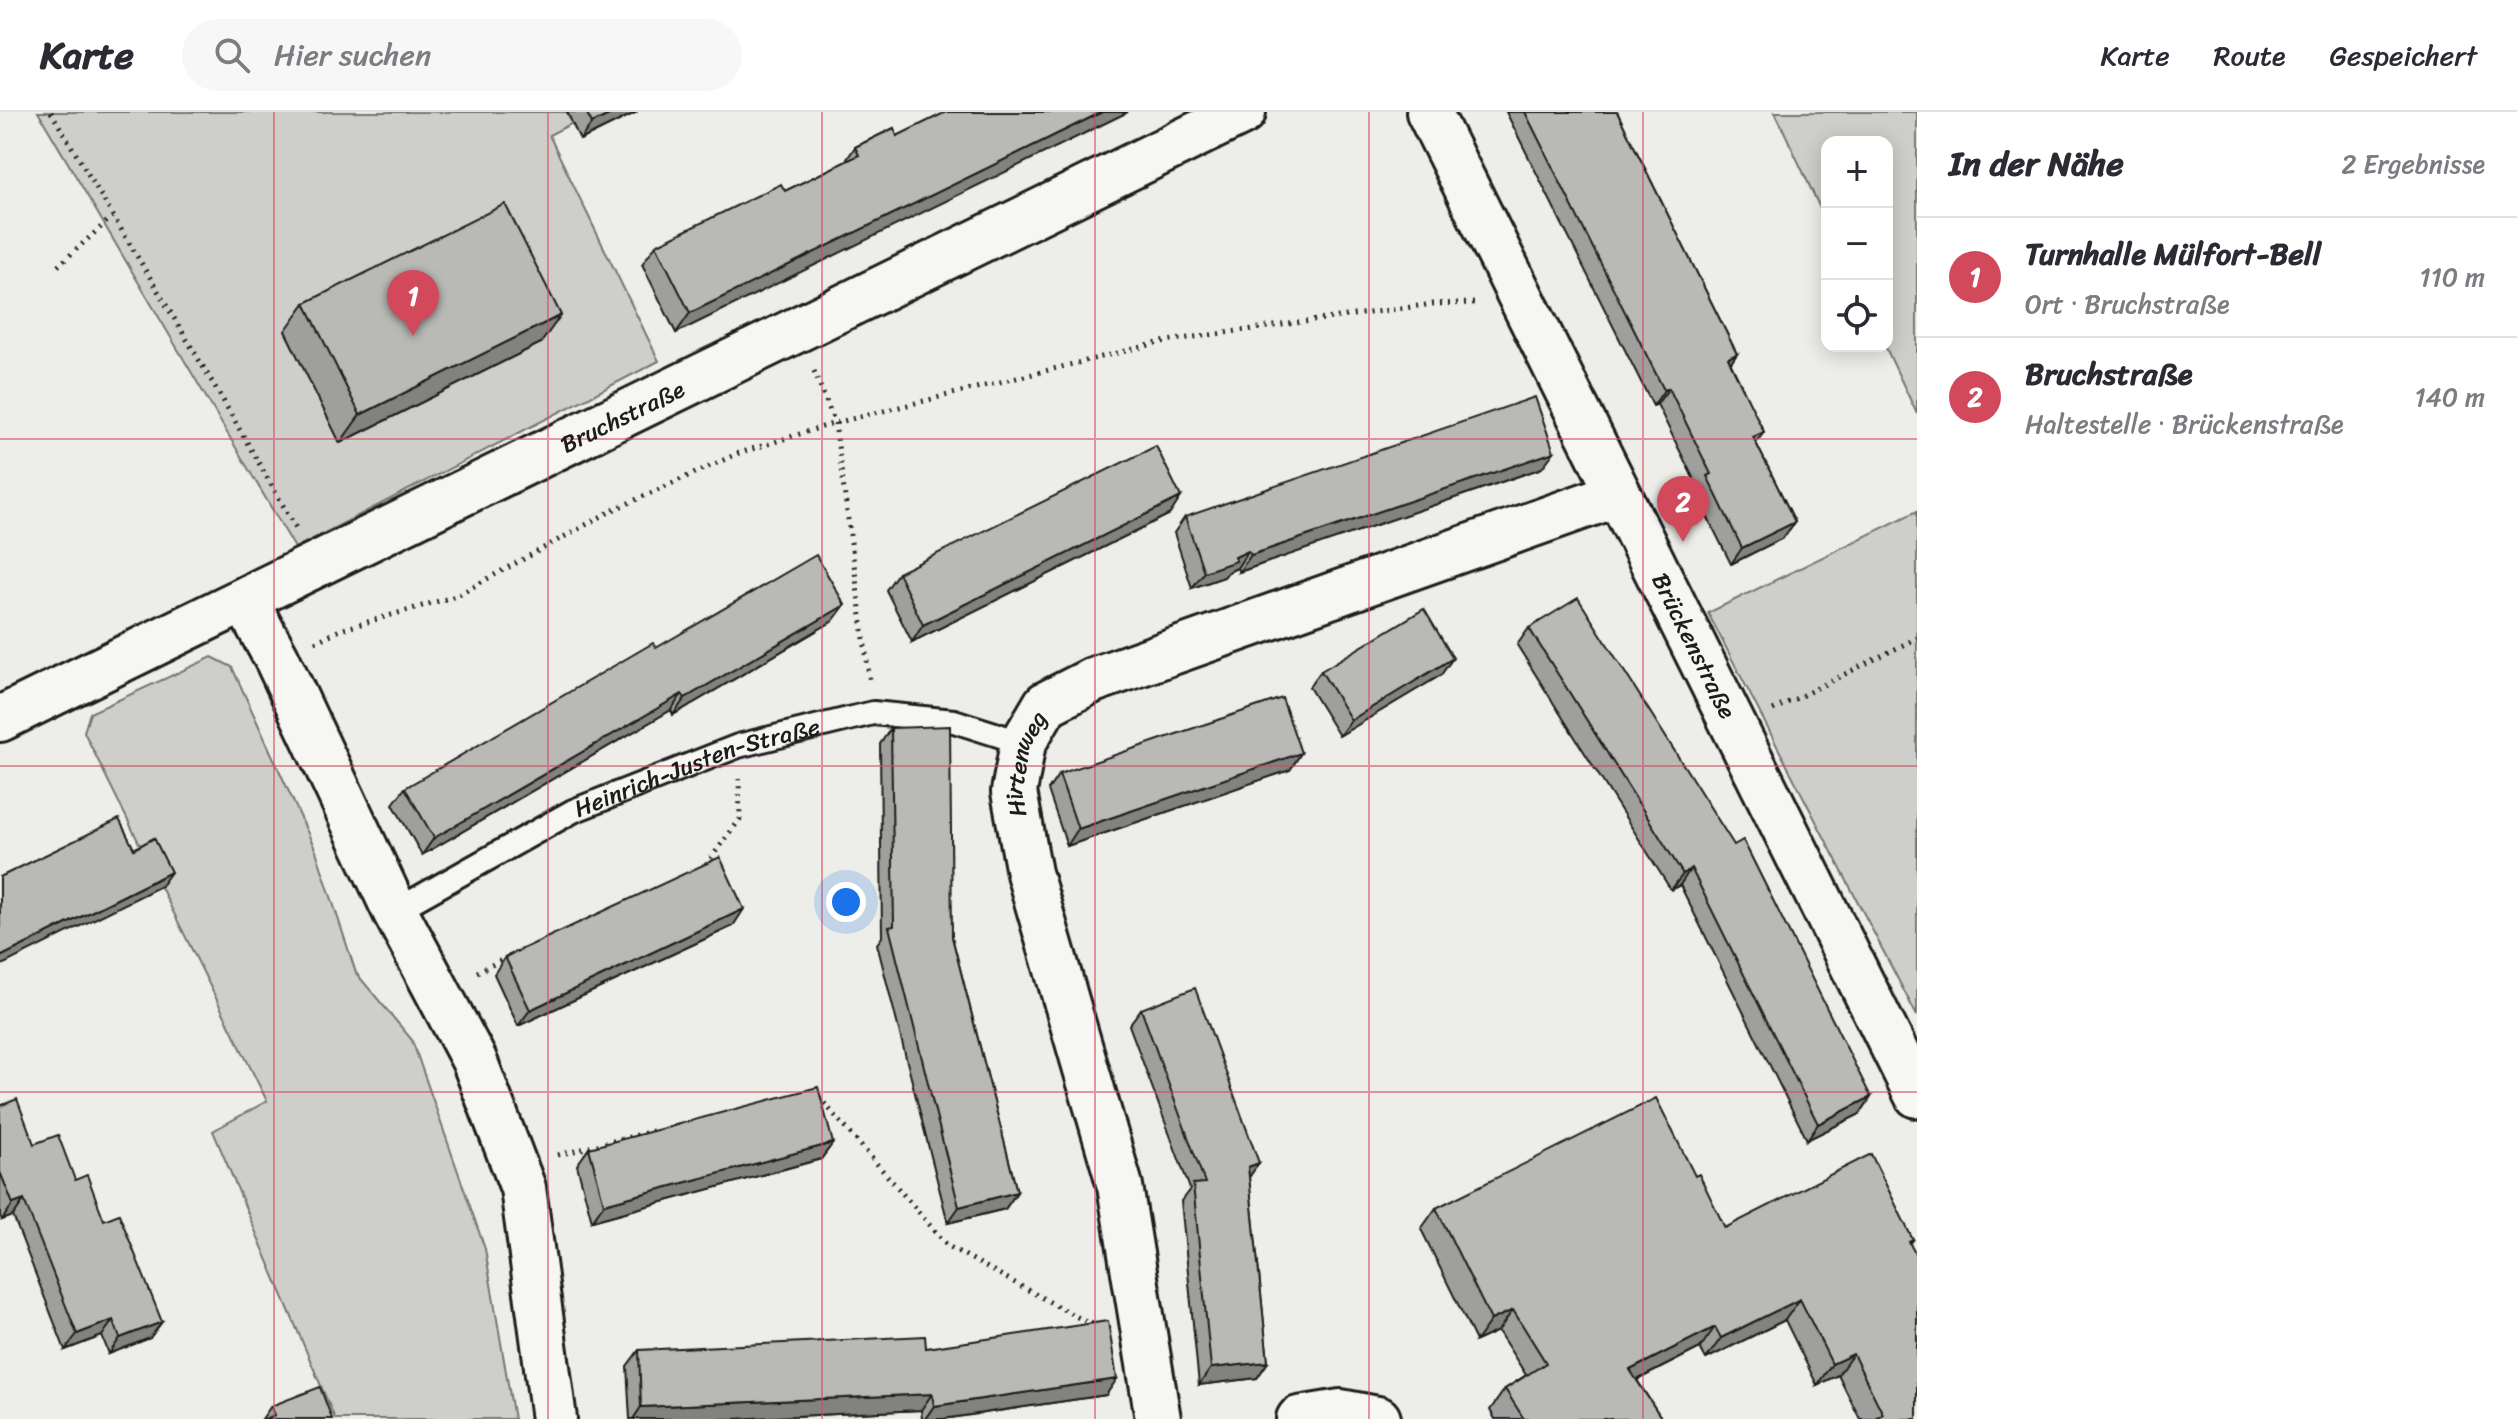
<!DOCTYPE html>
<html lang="de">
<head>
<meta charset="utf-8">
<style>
	:root { --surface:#fff; --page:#f7f7f7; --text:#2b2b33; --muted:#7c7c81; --line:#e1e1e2; --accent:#d1495b }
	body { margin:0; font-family:Sriracha,sans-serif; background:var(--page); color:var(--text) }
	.controls { position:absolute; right:24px; top:24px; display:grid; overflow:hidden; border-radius:16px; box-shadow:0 4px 20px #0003 }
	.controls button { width:72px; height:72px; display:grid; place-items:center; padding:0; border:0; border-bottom:2px solid var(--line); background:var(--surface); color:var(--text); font:40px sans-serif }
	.you { position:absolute; left:846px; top:790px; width:28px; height:28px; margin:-20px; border:6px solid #fff; border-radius:50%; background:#1a73e8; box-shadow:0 0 0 12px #1a73e833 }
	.badge { display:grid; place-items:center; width:52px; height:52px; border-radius:50%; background:var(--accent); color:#fff; font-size:26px; font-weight:700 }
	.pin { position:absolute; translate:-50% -66px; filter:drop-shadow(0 2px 4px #0008) }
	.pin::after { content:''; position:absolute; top:42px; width:28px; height:24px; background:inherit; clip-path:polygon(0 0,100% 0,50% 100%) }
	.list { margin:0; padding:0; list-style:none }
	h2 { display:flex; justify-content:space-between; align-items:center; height:104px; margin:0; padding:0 32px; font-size:34px }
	h2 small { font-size:26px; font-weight:400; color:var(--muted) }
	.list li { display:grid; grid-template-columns:52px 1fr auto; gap:24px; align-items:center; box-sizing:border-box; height:120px; padding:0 32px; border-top:2px solid var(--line) }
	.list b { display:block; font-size:30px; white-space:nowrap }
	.list p { margin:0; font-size:26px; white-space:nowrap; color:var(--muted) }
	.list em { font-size:26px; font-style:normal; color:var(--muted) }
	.icon { flex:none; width:44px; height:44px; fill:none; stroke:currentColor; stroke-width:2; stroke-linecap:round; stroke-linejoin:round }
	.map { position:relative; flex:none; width:1917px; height:1307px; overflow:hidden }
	header { display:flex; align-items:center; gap:48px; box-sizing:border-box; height:112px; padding:0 40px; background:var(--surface); border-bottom:2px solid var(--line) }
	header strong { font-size:38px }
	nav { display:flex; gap:44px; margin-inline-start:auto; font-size:28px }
	.search { width:560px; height:72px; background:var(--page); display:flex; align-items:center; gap:20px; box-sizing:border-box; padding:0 28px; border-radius:44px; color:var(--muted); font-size:30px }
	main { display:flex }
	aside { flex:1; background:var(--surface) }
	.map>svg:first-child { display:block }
	.green { fill:#cececb; stroke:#757574; stroke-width:2 }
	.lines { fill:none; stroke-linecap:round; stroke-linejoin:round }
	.service-casing { stroke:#1c1c1c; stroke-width:28 }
	.minor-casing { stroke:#1c1c1c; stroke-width:50 }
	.path { stroke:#1c1c1c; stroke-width:5; stroke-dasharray:2 6; stroke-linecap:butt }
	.service { stroke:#f6f6f2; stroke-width:22 }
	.minor { stroke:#f6f6f2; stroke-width:44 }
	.wall { fill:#9f9f9d; stroke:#1c1c1c; stroke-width:2 }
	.shaded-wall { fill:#82827f; stroke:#1c1c1c; stroke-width:2 }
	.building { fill:#b9b9b6; stroke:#1c1c1c; stroke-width:2 }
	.grid { fill:none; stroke:#d1495b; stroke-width:2; stroke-opacity:0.55 }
	.labels { text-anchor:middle; stroke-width:6; stroke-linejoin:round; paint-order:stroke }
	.street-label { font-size:24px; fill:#1c1c1c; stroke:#f6f6f2 }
</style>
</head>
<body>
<header>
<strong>Karte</strong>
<div class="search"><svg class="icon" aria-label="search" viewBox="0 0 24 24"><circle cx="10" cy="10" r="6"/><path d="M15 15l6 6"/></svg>Hier suchen</div>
<nav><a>Karte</a><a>Route</a><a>Gespeichert</a></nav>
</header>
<main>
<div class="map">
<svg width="1917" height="1307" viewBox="0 0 1917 1307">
	<rect width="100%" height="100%" fill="#edede9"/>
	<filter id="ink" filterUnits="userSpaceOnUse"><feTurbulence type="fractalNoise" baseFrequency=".0125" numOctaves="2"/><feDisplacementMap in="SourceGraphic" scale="16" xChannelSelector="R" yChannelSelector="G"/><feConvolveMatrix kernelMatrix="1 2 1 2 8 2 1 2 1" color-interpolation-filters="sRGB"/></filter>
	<g filter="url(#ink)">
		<g class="green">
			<polygon points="38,0 594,0 549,23 659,249 295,436"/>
			<polygon points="1775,0 1917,0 1917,302 1885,234 1887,234 1887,30 1827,30 1827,111"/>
			<polygon points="1917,399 1917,904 1708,501"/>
			<polygon points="212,545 232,555 316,739 356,861 412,928 485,1137 514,1307 335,1307 213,1019 267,989 84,620 90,601"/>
		</g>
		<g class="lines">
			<g class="service-casing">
				<g id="service">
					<path id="s1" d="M 395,799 L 573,699 L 738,634 L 873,601 L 954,609 L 1023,631"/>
				</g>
			</g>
			<g class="minor-casing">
				<g id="minor">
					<path id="s2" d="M 1429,0 L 1917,983"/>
					<polyline points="245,488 277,547 395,799 474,948 523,1076 554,1307"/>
					<path id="s3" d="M 0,607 C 415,406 830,205 1243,0"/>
					<path id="s4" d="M 1158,1307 L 1120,1074 L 1029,761 L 1014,680 L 1023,631 L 1046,592 L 1093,568 L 1618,382"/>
					<polyline points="1299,1307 1341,1300 1378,1307"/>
				</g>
			</g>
			<g class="path">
				<polyline points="51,0 217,278 296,416"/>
				<polyline points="58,154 112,105"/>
				<polyline points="814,259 835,311 870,571"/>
				<polyline points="315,530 340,518 456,484 613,398 739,341 835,311 1166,229 1433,192 1478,191"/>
				<polyline points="1773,598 1917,526"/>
				<polyline points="706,753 740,707 739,667"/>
				<polyline points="477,860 508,845"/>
				<polyline points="819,985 948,1134 1088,1211 1097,1210"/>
				<polyline points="558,1043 653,1019"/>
			</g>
			<use href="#service" class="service"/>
			<use href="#minor" class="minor"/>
		</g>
		<g class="wall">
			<polygon points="567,0 637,0 580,28"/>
			<polygon points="1506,0 1617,0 1737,242 1730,252 1764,320 1756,331 1795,410 1783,426 1731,452 1695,380 1698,376 1657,292 1653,294"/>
			<polygon points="894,16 676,221 642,152 656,133 785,79 845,50 855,35"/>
			<polygon points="305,191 541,231 340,331 285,219"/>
			<polygon points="1542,356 1239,460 1237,456 1228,460 1224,465 1192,476 1174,421 1185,405"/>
			<polygon points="1170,402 912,530 886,478 898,461"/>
			<polygon points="833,509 673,603 671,598 422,743 393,692 405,676 656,536"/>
			<polygon points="1529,516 1871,985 1860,1002 1807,1028 1680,773 1671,778 1517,533"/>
			<polygon points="1321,559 1441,563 1339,624 1309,575"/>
			<polygon points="891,616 952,825 1017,1080 1005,1097 948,1111 877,832 882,825 880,632"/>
			<polygon points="1301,641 1290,658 1067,734 1048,678 1059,662"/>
			<polygon points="733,814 518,914 494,862 505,845"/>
			<polygon points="1141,897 1249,1066 1268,1250 1257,1266 1199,1273 1181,1089 1190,1077 1129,913"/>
			<polygon points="0,994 34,1032 75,1068 150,1226 109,1242 102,1224 65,1238 13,1104 2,1108 0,1104"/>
			<polygon points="833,1031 821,1047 592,1109 577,1053 589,1036"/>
			<polygon points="1695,1064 1725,1116 1913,1128 1910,1132 1917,1307 1860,1307 1838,1263 1817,1273 1785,1208 1706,1247 1700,1236 1637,1268 1662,1307 1495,1307 1490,1298 1505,1277 1526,1263 1498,1219 1476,1229 1421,1117 1436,1096"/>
			<polygon points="926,1236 1106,1283 943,1307 922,1307 921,1298 732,1307 630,1307 627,1254 639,1238"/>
			<polygon points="271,1294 332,1307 262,1307"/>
		</g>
		<g class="shaded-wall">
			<polygon points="615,0 637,0 580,28 592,11"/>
			<polygon points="1102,0 1128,0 676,221 690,201"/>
			<polygon points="561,203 541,231 340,331 360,303"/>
			<polygon points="1737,242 1726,258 1728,246"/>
			<polygon points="1669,276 1657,292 1653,294 1664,278"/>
			<polygon points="1764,320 1752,336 1753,325"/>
			<polygon points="1554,340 1542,356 1239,460 1251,443"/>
			<polygon points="1181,385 1170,402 912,530 923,513"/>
			<polygon points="1795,410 1783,426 1731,452 1742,436"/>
			<polygon points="1248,439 1237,456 1228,460 1224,465 1192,476 1204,460"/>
			<polygon points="845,493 833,509 673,603 685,586"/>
			<polygon points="1453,546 1441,563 1339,624 1351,608"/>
			<polygon points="682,582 671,598 422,743 434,726"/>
			<polygon points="1301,641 1290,658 1067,734 1078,717"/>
			<polygon points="1691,756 1680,773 1671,778 1683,762"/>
			<polygon points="171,760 161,774 0,854 0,845"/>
			<polygon points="744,797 733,814 518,914 530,898"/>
			<polygon points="1871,985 1860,1002 1807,1028 1818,1012"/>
			<polygon points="833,1031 821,1047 592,1109 604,1092"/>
			<polygon points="1259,1051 1248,1067 1248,1055"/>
			<polygon points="1017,1080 1005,1097 948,1111 959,1095"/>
			<polygon points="24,1088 13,1104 2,1108 13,1092"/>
			<polygon points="1800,1187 1785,1208 1706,1247 1721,1226"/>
			<polygon points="1513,1198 1498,1219 1476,1229 1491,1208"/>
			<polygon points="113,1208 102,1224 65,1238 77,1222"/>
			<polygon points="162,1210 150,1226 109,1242 120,1226"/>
			<polygon points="1715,1215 1700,1236 1615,1279 1630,1258"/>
			<polygon points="1853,1242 1838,1263 1817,1273 1832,1252"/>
			<polygon points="1268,1250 1257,1266 1199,1273 1211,1256"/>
			<polygon points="1117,1267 1106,1283 943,1307 925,1307 934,1294"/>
			<polygon points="932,1282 921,1298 732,1307 633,1307 641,1295"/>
		</g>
		<g class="building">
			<polygon points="586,0 615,0 592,11"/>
			<polygon points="946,0 1102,0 690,201 656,133 781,72 785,79 859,43 855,35 894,16 897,24"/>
			<polygon points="1525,0 1617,0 1737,242 1728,246 1764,320 1753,325 1795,410 1742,436 1707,364 1711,362 1669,276 1664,278"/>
			<polygon points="505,92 561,203 360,303 305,191"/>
			<polygon points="1535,285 1554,340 1251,443 1248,439 1235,445 1236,449 1204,460 1185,405"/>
			<polygon points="1156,334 1181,385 923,513 898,461"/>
			<polygon points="816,443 845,493 685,586 682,582 434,726 405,676 653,531 656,536"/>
			<polygon points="1578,486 1734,733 1743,728 1871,985 1818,1012 1691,756 1683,762 1529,516"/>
			<polygon points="1424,497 1453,546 1351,608 1321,559"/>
			<polygon points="1282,586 1301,641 1078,717 1059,662"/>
			<polygon points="950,614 952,825 1017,1080 959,1095 889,815 894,814 891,616"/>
			<polygon points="119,707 134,737 154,726 171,760 0,845 0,765"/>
			<polygon points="720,745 744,797 530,898 505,845"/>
			<polygon points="1195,876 1259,1051 1248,1055 1268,1250 1211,1256 1193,1072 1205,1071 1141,897"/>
			<polygon points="818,975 833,1031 604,1092 589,1036"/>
			<polygon points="1656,986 1695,1064 1699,1062 1725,1116 1871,1042 1913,1128 1909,1130 1917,1145 1917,1307 1873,1307 1883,1302 1853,1242 1832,1252 1800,1187 1721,1226 1715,1215 1630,1258 1662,1307 1524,1307 1505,1277 1546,1251 1513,1198 1491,1208 1436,1096"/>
			<polygon points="17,987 34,1032 58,1023 75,1068 87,1063 104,1108 119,1102 162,1210 120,1226 113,1208 77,1222 24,1088 13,1092 0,1060 0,994"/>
			<polygon points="1108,1209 1117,1267 934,1294 932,1282 641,1295 639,1238 925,1224 926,1236"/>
			<polygon points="320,1275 332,1307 265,1307 275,1303 271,1294"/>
		</g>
	</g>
	<path class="grid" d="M 274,0 L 274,1307M 548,0 L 548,1307M 822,0 L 822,1307M 1095,0 L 1095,1307M 1369,0 L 1369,1307M 1643,0 L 1643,1307M 0,327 L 1917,327M 0,654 L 1917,654M 0,980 L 1917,980"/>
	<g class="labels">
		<g class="street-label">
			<text dy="8" stroke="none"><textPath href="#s3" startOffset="692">Bruchstraße</textPath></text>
			<text dy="8" stroke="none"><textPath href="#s2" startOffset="596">Brückenstraße</textPath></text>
			<text dy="8" stroke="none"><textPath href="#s4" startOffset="674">Hirtenweg</textPath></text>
			<text dy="8" stroke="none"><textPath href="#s1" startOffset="336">Heinrich-Justen-Straße</textPath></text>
		</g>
	</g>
</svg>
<div class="controls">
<button>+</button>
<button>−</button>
<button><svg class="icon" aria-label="locate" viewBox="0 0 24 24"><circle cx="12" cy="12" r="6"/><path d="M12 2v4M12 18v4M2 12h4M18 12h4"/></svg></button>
</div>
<div class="you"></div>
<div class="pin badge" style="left:413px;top:224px">1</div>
<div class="pin badge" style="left:1683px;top:430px">2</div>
</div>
<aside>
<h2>In der Nähe<small>2 Ergebnisse</small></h2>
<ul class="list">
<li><span class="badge">1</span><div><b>Turnhalle Mülfort-Bell</b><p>Ort · Bruchstraße</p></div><em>110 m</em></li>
<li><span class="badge">2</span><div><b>Bruchstraße</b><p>Haltestelle · Brückenstraße</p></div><em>140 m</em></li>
</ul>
</aside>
</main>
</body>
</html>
